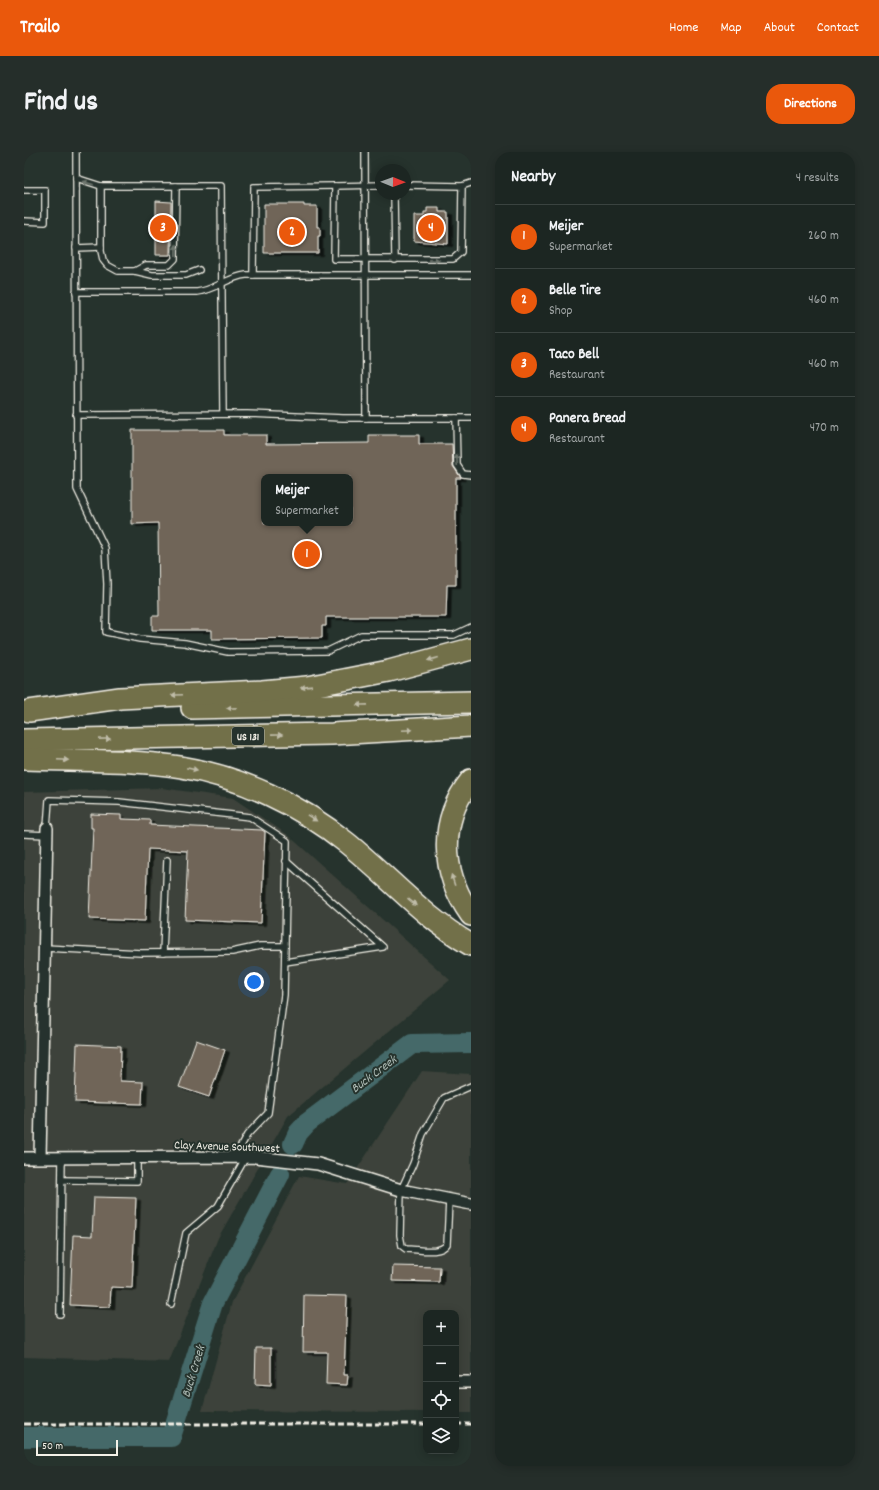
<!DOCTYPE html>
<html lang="en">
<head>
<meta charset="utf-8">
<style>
	:root { --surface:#1c2622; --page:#252e2a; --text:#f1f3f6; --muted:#a0a5a5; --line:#3a4340; --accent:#ea580c }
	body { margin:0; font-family:Dekko,sans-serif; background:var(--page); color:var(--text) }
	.controls { position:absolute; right:12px; bottom:12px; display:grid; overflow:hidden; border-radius:8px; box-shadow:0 2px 10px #0003 }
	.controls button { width:36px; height:36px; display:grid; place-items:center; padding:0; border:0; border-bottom:1px solid var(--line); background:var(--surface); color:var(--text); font:20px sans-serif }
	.compass { position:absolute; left:351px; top:12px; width:36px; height:36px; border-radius:50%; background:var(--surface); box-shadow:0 2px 10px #0003; rotate:91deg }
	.scale { position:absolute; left:12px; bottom:10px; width:82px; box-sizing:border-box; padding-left:4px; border:2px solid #f4f1e8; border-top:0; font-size:11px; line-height:14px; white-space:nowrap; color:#f4f1e8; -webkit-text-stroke:3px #26332d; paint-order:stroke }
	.you { position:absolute; left:230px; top:830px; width:14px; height:14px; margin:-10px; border:3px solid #fff; border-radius:50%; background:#1a73e8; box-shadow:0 0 0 6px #1a73e833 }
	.badge { display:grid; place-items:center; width:26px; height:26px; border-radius:50%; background:var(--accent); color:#fff; font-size:13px; font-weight:700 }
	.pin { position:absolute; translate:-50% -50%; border:2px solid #fff; box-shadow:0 1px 4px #0006 }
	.popup { position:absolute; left:237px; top:322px; width:92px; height:52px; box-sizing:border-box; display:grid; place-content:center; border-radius:8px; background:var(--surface); filter:drop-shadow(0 1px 3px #0005); font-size:13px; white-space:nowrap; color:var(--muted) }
	.popup b { font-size:15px; color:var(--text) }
	.popup::after { content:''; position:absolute; left:50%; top:100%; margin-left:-8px; border:8px solid transparent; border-top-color:var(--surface) }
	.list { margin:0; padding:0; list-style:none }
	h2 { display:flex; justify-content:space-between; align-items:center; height:52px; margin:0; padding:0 16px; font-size:17px }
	h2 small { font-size:13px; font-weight:400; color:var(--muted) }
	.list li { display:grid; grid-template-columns:26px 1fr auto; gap:12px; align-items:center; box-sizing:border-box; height:64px; padding:0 16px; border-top:1px solid var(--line) }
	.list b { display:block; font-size:15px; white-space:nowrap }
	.list p { margin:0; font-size:13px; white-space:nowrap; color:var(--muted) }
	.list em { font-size:13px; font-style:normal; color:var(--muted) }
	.icon { flex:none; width:22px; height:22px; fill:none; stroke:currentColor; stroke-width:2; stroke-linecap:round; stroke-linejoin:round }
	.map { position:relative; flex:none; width:447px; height:1314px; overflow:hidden; border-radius:16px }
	header { display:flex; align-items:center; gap:24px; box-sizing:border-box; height:56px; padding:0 20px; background:var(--accent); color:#fff }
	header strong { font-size:19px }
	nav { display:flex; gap:22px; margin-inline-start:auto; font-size:14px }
	.intro { display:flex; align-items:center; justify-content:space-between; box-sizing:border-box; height:96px; padding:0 24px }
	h1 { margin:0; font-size:28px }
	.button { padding:10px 18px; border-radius:16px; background:var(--accent); color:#fff; font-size:14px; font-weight:700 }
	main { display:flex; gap:24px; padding:0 24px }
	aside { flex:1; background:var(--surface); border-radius:16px; box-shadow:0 2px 10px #0003 }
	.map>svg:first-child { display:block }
	.built { fill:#3c423a }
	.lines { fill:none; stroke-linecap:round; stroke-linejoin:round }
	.river { stroke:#456969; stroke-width:20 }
	.building { fill:#6f6558; stroke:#f4f1e8; fill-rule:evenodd; filter:url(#shadow) }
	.lane-casing { stroke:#f4f1e8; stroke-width:8 }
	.street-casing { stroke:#f4f1e8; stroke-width:14 }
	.highway-casing { stroke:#f4f1e8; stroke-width:24 }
	.lane { stroke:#26332d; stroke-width:5.5 }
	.street { stroke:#26332d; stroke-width:11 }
	.highway { stroke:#726f4a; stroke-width:21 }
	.rail { stroke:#f4f1e8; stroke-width:3; stroke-dasharray:6 3; stroke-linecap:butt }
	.oneway { fill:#6e766e }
	.oneway2 { fill:#c0bda9 }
	.labels { text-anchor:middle; stroke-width:4; stroke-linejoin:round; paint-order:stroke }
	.shield { fill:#26332d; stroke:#b6b8b0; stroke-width:1 }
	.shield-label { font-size:11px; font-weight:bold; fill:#f4f1e8 }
	.street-label { font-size:12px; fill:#f4f1e8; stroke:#26332d }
	.water-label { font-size:13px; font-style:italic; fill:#aebbb5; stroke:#26332d }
</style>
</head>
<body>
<header>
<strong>Trailo</strong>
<nav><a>Home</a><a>Map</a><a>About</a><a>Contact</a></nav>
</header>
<div class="intro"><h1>Find us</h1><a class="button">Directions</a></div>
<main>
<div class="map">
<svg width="447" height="1314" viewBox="0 0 447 1314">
	<defs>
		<filter id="shadow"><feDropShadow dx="4.5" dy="2.5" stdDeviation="0" flood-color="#0009"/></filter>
	</defs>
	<rect width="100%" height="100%" fill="#26332d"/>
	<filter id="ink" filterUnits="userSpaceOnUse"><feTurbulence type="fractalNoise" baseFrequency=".025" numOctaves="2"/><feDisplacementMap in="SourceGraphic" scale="8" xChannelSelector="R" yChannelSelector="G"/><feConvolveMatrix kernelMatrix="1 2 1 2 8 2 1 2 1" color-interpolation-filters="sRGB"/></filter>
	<g filter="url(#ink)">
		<g class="built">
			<polygon points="138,636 209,646 264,683 426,828 264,964 194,1086 145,1210 0,1205 0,640"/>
			<polygon points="398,919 447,922 447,1261 432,1261 432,1161 402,1161 402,1260 178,1259 208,1150 275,1024 323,1032"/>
		</g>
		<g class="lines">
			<g class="river">
				<polyline points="269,992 274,981 283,971 388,892 447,891"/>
				<polyline points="0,1285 147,1285 189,1151 256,1022"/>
			</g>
		</g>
		<g class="building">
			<polygon points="132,49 147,50 146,103 132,103"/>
			<polygon points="240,52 280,52 280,54 293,54 293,75 296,75 296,84 294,84 294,101 240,101"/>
			<polygon points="403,56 415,56 415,60 424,60 424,92 390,89 390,64 400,64 400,60 403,60"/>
			<path d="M 108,278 L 200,278 L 200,283 L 242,283 L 242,292 L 345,291 L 345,283 L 395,283 L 395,292 L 428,292 L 429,314 L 437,326 L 432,326 L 432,433 L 423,433 L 422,465 L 302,465 L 302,474 L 298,474 L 298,486 L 188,487 L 188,478 L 128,478 L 128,464 L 135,464 L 134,371 L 108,372 ZM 240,325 L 326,325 L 326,371 L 240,371 Z"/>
			<polygon points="67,662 97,663 97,667 126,668 126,673 238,678 241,680 237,771 161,768 164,699 124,697 121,769 65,767 69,676 67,676"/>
			<polygon points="172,888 201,898 185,945 155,935"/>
			<polygon points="53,892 97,894 96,929 119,930 118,952 51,950"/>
			<polygon points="70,1045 112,1046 108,1136 87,1135 86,1155 46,1153 49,1083 68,1084"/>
			<polygon points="369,1114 416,1115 415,1130 368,1129"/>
			<polygon points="280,1143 323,1144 320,1223 324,1223 323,1233 302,1232 303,1200 279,1200"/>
			<polygon points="232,1196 247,1196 247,1233 231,1232"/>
		</g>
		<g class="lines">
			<g class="lane-casing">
				<g id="lane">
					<polyline points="52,0 53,337 81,396 83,432 82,480 116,487 161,491 204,500 304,499 337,483 430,483 447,475"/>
					<polyline points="341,0 342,266"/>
					<polyline points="52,26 77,34"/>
					<polyline points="357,33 311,34 310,107 429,107 437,100 438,34"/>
					<polyline points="381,33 438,34 447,31"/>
					<polyline points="0,38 21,38 21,70 0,69"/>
					<polyline points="370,42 371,108"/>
					<polyline points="52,96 77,95"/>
					<polyline points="175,118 162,123 128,123 111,119 94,119 83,113 79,108 77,99 77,34 197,34 199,261"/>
					<polyline points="111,119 122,113 145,113 151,107 152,34"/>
					<polyline points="229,123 230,35 311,34"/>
					<path d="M 52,140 L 173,140 C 191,138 204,125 222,123 L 447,123"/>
					<polyline points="52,263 223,262 319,266 447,266"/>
					<polyline points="432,266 433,313 439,322 447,323"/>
					<polyline points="23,676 25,648 95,650 226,665 263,689 260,843 244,961 223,983 211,1005"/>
					<polyline points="0,682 23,683"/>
					<polyline points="21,796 117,801 208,800 236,794 261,794"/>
					<polyline points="139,801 143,708"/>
					<polyline points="261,810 359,795 262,709"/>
					<polyline points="38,1028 113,1029 113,1005"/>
					<path d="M 425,1048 L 423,1092 C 416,1103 394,1097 382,1097 L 378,1094 L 376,1083 L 377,1038 L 389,1012 L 399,982 L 420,946 L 447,934"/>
					<polyline points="147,1152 162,1081 194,1054 222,1005"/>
					<polyline points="36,1162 38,1005"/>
				</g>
			</g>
			<g class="street-casing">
				<g id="street">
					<polyline points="16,1005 23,676"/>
					<polyline points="0,1006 231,1005 294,1012 377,1038 447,1052"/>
					<polyline points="432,1230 447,1230"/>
				</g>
			</g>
			<g class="highway-casing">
				<g id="highway">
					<polyline points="168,556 447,550"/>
					<polyline points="5,559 96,546 238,539 283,535 365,519 447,497"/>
					<polyline points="0,588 308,582 447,574"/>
					<path d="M 0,607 C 52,609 106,607 157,615 C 217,625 276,653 323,691 C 365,725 400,766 447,793"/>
					<path d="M 447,628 C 414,669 417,721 447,763"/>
				</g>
			</g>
			<use href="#lane" class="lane"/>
			<use href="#street" class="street"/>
			<use href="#highway" class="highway"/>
			<g class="rail">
				<polyline points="0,1272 402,1272"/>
				<polyline points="432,1272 447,1272"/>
			</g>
		</g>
		<defs><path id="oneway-solid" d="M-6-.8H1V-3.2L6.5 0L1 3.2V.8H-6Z"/></defs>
		<g class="oneway">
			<use href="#oneway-solid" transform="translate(64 31) rotate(-162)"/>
			<use href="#oneway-solid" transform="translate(152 98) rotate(-89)"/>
			<use href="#oneway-solid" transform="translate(410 108) rotate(-1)"/>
			<use href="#oneway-solid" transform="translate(433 308) rotate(-92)"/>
		</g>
		<g class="oneway2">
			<use href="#oneway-solid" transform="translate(409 507) rotate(165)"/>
			<use href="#oneway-solid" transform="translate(282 535) rotate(172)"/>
			<use href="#oneway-solid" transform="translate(153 543) rotate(178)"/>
			<use href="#oneway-solid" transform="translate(338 553) rotate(179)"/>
			<use href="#oneway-solid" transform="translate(208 556) rotate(179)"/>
			<use href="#oneway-solid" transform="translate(383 578) rotate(-3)"/>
			<use href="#oneway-solid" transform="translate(253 583) rotate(-1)"/>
			<use href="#oneway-solid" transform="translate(81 587) rotate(-1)"/>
			<use href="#oneway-solid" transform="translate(39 608) rotate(2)"/>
			<use href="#oneway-solid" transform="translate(168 617) rotate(12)"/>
			<use href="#oneway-solid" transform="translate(288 666) rotate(32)"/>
			<use href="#oneway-solid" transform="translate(429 728) rotate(-108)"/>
			<use href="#oneway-solid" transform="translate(388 750) rotate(41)"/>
		</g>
	</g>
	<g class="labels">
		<rect class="shield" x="208" y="575" width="32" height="18" rx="3"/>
		<g class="shield-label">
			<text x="224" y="588">US 131</text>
		</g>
		<g class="street-label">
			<text transform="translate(203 994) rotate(2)" y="4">Clay Avenue Southwest</text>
		</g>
		<g class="water-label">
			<text transform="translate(349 921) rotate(-37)" y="5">Buck Creek</text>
			<text transform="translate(168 1219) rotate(-73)" y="5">Buck Creek</text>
		</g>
	</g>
</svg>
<div class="controls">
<button>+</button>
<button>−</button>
<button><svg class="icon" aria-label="locate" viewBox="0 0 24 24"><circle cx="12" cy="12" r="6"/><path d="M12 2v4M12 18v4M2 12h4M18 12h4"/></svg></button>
<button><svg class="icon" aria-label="layers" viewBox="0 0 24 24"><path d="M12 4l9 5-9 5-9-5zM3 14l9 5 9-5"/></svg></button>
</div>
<svg class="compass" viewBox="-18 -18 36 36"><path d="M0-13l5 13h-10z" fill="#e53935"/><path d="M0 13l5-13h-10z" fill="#a0a5a5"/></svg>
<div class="scale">50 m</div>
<div class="you"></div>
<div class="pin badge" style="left:283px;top:402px">1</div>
<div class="popup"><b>Meijer</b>Supermarket</div>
<div class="pin badge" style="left:268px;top:80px">2</div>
<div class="pin badge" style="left:139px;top:76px">3</div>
<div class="pin badge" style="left:407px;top:76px">4</div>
</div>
<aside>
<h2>Nearby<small>4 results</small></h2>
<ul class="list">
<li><span class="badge">1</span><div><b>Meijer</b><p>Supermarket</p></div><em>260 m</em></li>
<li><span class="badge">2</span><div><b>Belle Tire</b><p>Shop</p></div><em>460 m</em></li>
<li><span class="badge">3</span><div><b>Taco Bell</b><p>Restaurant</p></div><em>460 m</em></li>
<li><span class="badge">4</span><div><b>Panera Bread</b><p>Restaurant</p></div><em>470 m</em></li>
</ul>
</aside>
</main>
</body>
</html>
